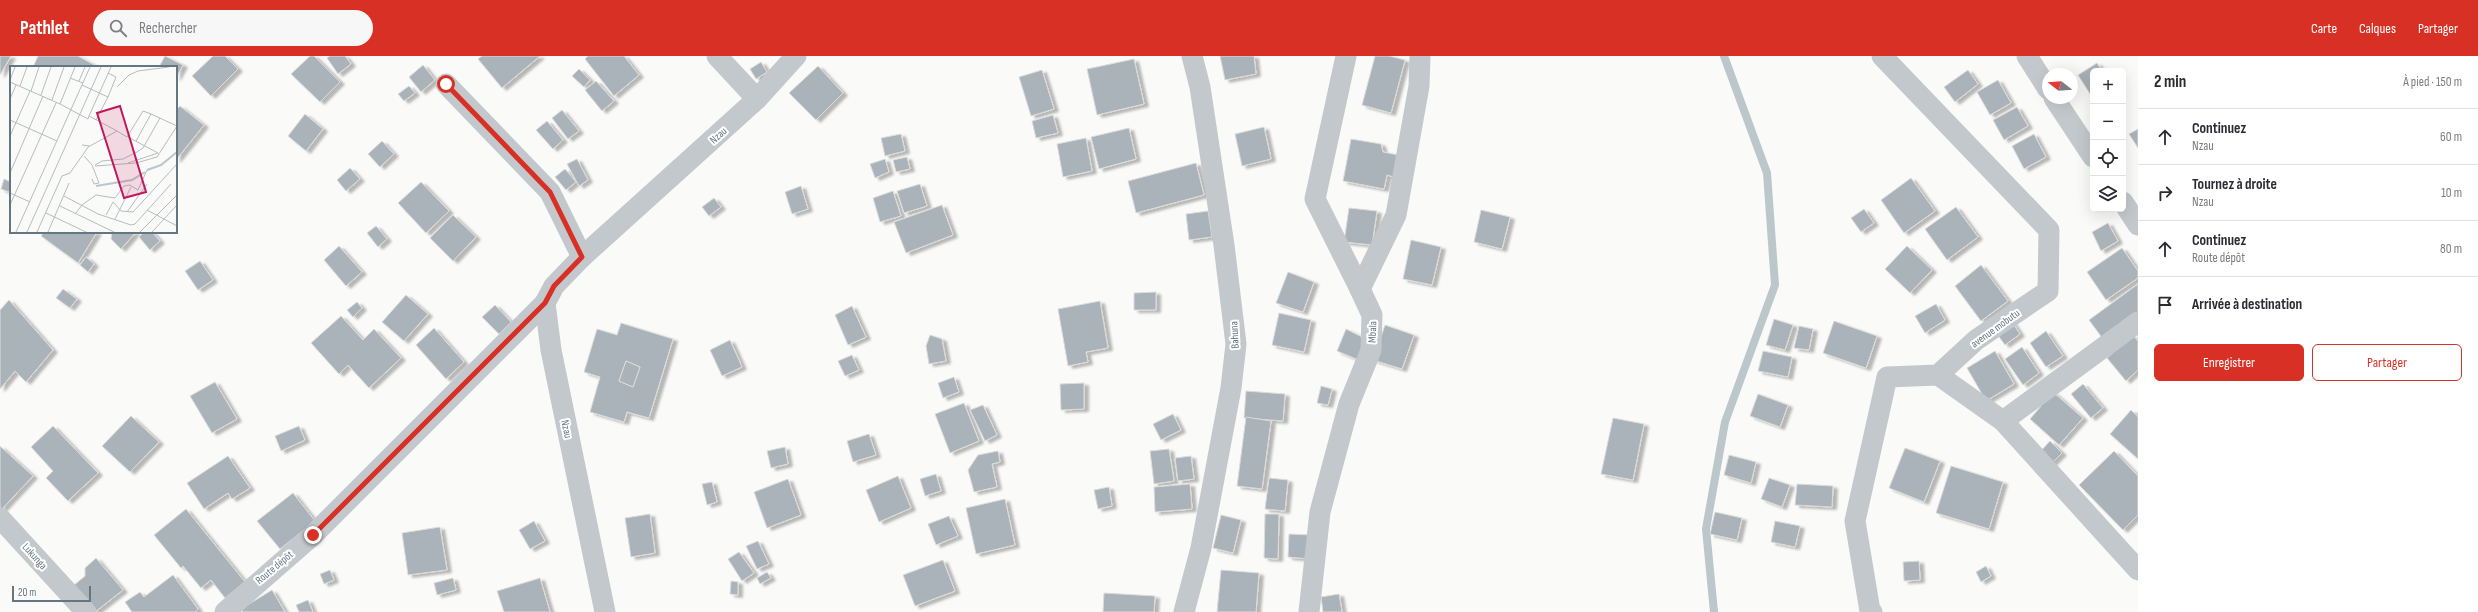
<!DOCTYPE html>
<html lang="fr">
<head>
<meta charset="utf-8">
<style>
	:root { --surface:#fff; --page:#f7f7f7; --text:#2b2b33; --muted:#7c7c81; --line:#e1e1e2; --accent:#d93025 }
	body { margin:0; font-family:"Sofia Sans Condensed",sans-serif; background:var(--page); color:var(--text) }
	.controls { position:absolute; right:12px; top:12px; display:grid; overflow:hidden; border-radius:6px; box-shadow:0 4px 16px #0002 }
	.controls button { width:36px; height:36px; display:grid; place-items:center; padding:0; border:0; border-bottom:1px solid var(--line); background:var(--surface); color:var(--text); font:20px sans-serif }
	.compass { position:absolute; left:2042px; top:12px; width:36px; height:36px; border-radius:50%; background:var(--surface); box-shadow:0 4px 16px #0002; rotate:287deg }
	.scale { position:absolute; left:12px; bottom:10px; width:79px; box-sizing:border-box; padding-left:4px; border:2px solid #657683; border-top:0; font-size:11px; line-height:14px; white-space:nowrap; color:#657683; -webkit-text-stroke:3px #fff; paint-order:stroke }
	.stop { position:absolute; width:12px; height:12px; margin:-9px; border:3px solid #d93025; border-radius:50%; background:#fff }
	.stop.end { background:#d93025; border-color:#fff; box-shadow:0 1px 4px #0008 }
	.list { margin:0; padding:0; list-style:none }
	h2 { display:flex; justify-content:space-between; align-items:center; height:52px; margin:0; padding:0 16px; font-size:17px }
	h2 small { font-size:13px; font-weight:400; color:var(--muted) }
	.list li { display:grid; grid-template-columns:26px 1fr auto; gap:12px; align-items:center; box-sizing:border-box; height:56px; padding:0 16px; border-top:1px solid var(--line) }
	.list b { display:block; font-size:15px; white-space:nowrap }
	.list p { margin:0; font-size:13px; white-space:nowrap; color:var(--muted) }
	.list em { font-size:13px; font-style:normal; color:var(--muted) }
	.actions { display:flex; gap:8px; padding:12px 16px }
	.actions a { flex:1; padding:9px 0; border:1px solid var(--accent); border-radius:6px; text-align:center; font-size:14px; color:var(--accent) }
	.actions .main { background:var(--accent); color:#fff }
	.icon { flex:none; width:22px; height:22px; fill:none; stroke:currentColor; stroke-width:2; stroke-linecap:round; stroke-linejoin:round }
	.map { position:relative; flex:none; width:2138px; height:556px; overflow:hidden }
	header { display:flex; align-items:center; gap:24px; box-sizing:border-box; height:56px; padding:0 20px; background:var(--accent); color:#fff }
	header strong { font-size:19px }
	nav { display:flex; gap:22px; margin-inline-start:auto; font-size:14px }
	.search { width:280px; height:36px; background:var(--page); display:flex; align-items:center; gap:10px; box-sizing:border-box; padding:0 14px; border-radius:22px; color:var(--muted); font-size:15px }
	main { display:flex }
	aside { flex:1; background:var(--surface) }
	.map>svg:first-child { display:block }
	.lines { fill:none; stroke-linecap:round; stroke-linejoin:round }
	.stream { stroke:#bbc7cb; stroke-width:8 }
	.building { fill:#aab3b9; stroke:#dcdcda; fill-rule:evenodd; filter:url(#shadow) }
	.minor { stroke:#c3c8cc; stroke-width:21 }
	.route { stroke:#d93025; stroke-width:5 }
	.labels { text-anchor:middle; stroke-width:4; stroke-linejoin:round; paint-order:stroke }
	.street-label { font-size:11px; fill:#657683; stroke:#fff }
	.inset-river { fill:none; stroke:#bbc7cb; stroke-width:2 }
	.inset-road { fill:none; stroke:#b5bdc2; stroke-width:1 }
	.view { fill:#c2185b; fill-opacity:0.15; stroke:#c2185b; stroke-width:2 }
	.inset-edge { fill:none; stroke:#657683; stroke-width:2 }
</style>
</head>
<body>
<header>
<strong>Pathlet</strong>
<div class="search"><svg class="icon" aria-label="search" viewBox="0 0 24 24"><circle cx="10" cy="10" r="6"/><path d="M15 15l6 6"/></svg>Rechercher</div>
<nav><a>Carte</a><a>Calques</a><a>Partager</a></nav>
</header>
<main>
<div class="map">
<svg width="2138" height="556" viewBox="0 0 2138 556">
	<defs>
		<filter id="shadow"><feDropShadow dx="4.5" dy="2.5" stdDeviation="1" flood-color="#0004"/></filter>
	</defs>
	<rect width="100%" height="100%" fill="#fafaf8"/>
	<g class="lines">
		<polyline class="stream" points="1714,556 1706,473 1725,366 1775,229 1767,117 1724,0"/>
	</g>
	<g class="building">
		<polygon points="0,0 11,0 0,19"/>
		<polygon points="38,0 78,0 98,11 33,11"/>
		<polygon points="165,0 183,9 176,22 176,11 159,11"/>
		<polygon points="213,0 225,0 238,13 211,40 192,20"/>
		<polygon points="310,0 314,0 340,26 320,46 291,18"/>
		<polygon points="330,0 345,0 351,8 338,18 327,2"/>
		<polygon points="482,0 540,0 502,32 478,3"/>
		<polygon points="588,0 624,0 639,19 614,40 585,3"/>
		<polygon points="1220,0 1254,0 1256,18 1225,24"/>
		<polygon points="1375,0 1389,0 1405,4 1391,57 1362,49"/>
		<polygon points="1134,3 1144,48 1097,59 1087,13"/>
		<polygon points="761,6 767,16 756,23 750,13"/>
		<polygon points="2097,7 2102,15 2093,15 2092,41 2078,19"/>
		<polygon points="423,9 435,24 421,36 409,21"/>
		<polygon points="818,10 843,37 816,64 789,37"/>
		<polygon points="579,13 590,24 584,31 572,20"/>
		<polygon points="1042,14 1054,53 1031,60 1019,21"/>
		<polygon points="1968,14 1978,28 1955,46 1944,31"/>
		<polygon points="1998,24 2011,47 1990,59 1977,36"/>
		<polygon points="596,25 614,45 602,55 585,34"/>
		<polygon points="409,30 415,37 404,45 398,38"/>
		<polygon points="180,50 204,69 176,104 176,54"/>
		<polygon points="2017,51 2028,70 2004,84 1993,64"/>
		<polygon points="562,54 579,75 568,83 552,62"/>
		<polygon points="305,58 323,73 306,95 288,80"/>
		<polygon points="1053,59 1058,77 1036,82 1032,65"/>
		<polygon points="547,65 563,84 553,93 536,74"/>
		<polygon points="1264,71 1271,103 1242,110 1235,78"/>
		<polygon points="1129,72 1136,103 1099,113 1091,81"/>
		<polygon points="2138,73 2138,92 2129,78"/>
		<polygon points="901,78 905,95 885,100 881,82"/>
		<polygon points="2034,78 2046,101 2024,113 2012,90"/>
		<polygon points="1086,82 1092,115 1063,121 1057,88"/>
		<polygon points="1351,83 1381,88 1383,96 1398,99 1394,121 1387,119 1384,133 1343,125"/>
		<polygon points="382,85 394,98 380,111 368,98"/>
		<polygon points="907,101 910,113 896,116 893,104"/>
		<polygon points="577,103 588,124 579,130 567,108"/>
		<polygon points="885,103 889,116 875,122 870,108"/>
		<polygon points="1196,107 1204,139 1136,157 1128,125"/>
		<polygon points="350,112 360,123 346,135 337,124"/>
		<polygon points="565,113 576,126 566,134 555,121"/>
		<polygon points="1911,122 1935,155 1904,177 1881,144"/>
		<polygon points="4,123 11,126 9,136 1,133"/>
		<polygon points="421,126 449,155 426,177 398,147"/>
		<polygon points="920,128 927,150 904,157 897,135"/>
		<polygon points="801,130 808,153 792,158 785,136"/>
		<polygon points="893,135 901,160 880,166 873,142"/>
		<polygon points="714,142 721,151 709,160 702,151"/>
		<polygon points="942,149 953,179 906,197 894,166"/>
		<polygon points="1956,151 1978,181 1947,204 1925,173"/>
		<polygon points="1349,152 1377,155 1372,189 1344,186"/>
		<polygon points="1864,153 1874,167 1861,176 1851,162"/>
		<polygon points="1481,154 1510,161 1502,193 1474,186"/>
		<polygon points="1208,155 1212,181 1189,184 1186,158"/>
		<polygon points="453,159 476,181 453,205 430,182"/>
		<polygon points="2108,167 2118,185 2101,195 2092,176"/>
		<polygon points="376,170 387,183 378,191 367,177"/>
		<polygon points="44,176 97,176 78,207 41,180"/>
		<polygon points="112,176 136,176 121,193 111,183"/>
		<polygon points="144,176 152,176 160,185 150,194 139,181"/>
		<polygon points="1411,184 1441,191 1432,229 1403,223"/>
		<polygon points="339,190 362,216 346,230 324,204"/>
		<polygon points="1907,190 1932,214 1910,237 1885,213"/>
		<polygon points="2122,192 2138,215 2138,222 2106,244 2087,216"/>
		<polygon points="86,201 94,208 88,216 80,209"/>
		<polygon points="200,205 213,224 198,234 185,215"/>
		<polygon points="1981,209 2008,245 1981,265 1955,230"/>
		<polygon points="1288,216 1314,226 1303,256 1276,247"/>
		<polygon points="2138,228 2138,257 2103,283 2089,264"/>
		<polygon points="63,233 77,243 70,252 56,242"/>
		<polygon points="1156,236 1156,254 1134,254 1134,237"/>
		<polygon points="406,239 428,258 404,285 382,266"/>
		<polygon points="9,244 53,294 26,326 15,315 0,333 0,254"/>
		<polygon points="1100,245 1108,292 1086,296 1088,306 1068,310 1058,253"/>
		<polygon points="357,246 362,252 353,261 347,254"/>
		<polygon points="1936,248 1945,264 1925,277 1915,260"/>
		<polygon points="495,249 511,266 499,278 482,261"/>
		<polygon points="852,250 866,281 848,289 835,259"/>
		<polygon points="1279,257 1311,264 1304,296 1272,289"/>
		<polygon points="341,260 363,284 374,273 401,302 369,332 348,309 339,318 311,287"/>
		<polygon points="1774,263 1793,269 1785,294 1766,289"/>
		<polygon points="1834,265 1877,280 1866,312 1823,297"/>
		<polygon points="2012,266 2020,278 2005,289 1997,278"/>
		<path d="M 621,267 L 673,283 L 649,362 L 627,356 L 624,366 L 590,356 L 600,321 L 584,316 L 597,273 L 617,279 ZM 626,305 L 640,311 L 633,331 L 619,325 Z"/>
		<polygon points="1385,269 1414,279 1402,313 1373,304"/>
		<polygon points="1799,270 1813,273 1809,294 1794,292"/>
		<polygon points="434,272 464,306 446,323 416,289"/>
		<polygon points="1346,273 1368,284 1361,305 1337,295"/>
		<polygon points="2046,275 2063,300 2046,311 2030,287"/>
		<polygon points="930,279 942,283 946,305 929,308 926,290"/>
		<polygon points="2133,279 2138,285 2138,314 2126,325 2107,302"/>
		<polygon points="730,284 742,311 722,320 710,294"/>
		<polygon points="2022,291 2039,317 2023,329 2005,303"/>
		<polygon points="1763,295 1792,301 1788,321 1758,315"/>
		<polygon points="1995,295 2014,328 1986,345 1967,312"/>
		<polygon points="852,299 859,314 845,320 838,305"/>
		<polygon points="626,305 640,311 633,331 619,325"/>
		<polygon points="954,321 959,336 943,342 938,327"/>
		<polygon points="215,326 237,363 212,377 190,340"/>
		<polygon points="1084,327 1084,353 1061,354 1060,328"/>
		<polygon points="2083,328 2103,352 2091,362 2071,338"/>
		<polygon points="1321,330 1332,333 1328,349 1317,347"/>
		<polygon points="1246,335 1285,338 1283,365 1244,362"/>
		<polygon points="2053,336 2083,362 2059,389 2030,363"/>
		<polygon points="1758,338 1788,349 1780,371 1750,360"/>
		<polygon points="964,347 979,385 950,397 935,358"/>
		<polygon points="983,349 997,379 985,385 970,354"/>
		<polygon points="2131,354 2138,361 2138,403 2110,378"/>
		<polygon points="1173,358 1181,374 1161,384 1153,368"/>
		<polygon points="131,360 159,386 130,416 102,390"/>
		<polygon points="1246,361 1271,365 1262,433 1237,430"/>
		<polygon points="1613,362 1644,368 1633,424 1601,418"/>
		<polygon points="53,370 98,417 68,445 46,422 53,415 31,391"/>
		<polygon points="299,370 305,384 281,395 275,380"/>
		<polygon points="869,378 876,399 853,406 847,385"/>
		<polygon points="2050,385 2062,397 2051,408 2039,397"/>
		<polygon points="0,390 33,420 2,453 0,451"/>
		<polygon points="785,391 788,408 771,412 767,395"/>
		<polygon points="1905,392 1940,405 1924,446 1889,432"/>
		<polygon points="1169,393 1174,425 1154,428 1150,395"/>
		<polygon points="998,395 1000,406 992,408 997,431 974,436 968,414 978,399"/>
		<polygon points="2114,395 2138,420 2138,459 2123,474 2079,429"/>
		<polygon points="1729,399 1756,406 1751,427 1724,419"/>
		<polygon points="228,400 250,432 232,443 228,437 204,453 187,427"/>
		<polygon points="1191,400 1194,423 1178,425 1175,402"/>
		<polygon points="1951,410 2003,426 1989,473 1936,457"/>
		<polygon points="936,418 941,435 925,440 920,423"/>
		<polygon points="898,420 911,452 879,466 866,434"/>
		<polygon points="1269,422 1288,424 1285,455 1265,453"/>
		<polygon points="1769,422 1790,429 1782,451 1761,443"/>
		<polygon points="788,423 801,459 767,472 754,436"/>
		<polygon points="712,426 717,446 707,449 702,428"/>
		<polygon points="1190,428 1192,453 1155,456 1154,431"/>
		<polygon points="1797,428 1833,430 1832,451 1795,449"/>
		<polygon points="1109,431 1112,450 1098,453 1094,434"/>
		<polygon points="293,437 315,465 280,493 257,465"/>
		<polygon points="1005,443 1015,489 976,498 966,452"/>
		<polygon points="186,453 245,526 225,542 211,524 201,532 183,510 181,512 154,479"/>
		<polygon points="1715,456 1742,462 1737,484 1710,478"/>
		<polygon points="650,458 655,497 631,501 625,462"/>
		<polygon points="1265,458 1279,458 1278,503 1264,502"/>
		<polygon points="1221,459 1241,464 1233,497 1213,492"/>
		<polygon points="949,460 958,480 936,489 928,468"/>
		<polygon points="534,465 545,485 530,493 519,474"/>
		<polygon points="1775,465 1800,470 1795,491 1771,486"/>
		<polygon points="440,471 447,514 408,519 402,477"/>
		<polygon points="1289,478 1311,479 1309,503 1288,501"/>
		<polygon points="758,485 769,508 757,513 746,490"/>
		<polygon points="739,496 754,517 742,525 728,503"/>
		<polygon points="96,502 123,534 95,556 73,530 85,520 85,512"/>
		<polygon points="943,504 955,535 915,550 903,519"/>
		<polygon points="1919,505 1920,524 1904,525 1903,506"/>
		<polygon points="1986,510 1991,520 1981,526 1976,516"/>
		<polygon points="330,514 334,524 324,528 320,518"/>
		<polygon points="1221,514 1259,517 1256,556 1217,556"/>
		<polygon points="767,516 771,522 760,528 757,522"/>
		<polygon points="173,519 198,553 195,556 132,556 125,546 140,536 144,541"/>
		<polygon points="453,522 456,534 437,539 434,527"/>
		<polygon points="540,522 550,556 504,556 497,535"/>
		<polygon points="731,525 738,526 738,539 730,538"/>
		<polygon points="272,534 285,556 243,556 241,553"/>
		<polygon points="1104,537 1155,540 1154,556 1103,556"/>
		<polygon points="1339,538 1342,556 1323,556 1321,541"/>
		<polygon points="308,544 313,556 299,556 296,549"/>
	</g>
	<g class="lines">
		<g class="minor">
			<polyline points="1346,0 1315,143 1360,233"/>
			<polyline points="2027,0 2048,33"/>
			<polyline points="446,28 550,136 582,201"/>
			<polyline points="2054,42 2093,101"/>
			<polyline points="757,43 796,0"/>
			<polyline points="2123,146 2138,169"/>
			<polyline points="1938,319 2003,365 2138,514"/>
			<polyline points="2003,365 2138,266"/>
			<polyline points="0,462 86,556"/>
			<polyline points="225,556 313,479 545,247"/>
			<polyline points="605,556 551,294 545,247 554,230 582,201 757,43 717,0"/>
			<polyline points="1184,556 1201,492 1231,332 1236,288 1224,189 1200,31 1192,0"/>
			<polyline points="1309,556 1320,456 1349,348 1371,294 1372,259 1360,233 1396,159 1419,30 1420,0"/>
			<polyline points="1872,556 1870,555 1855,465 1887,321 1938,319 1976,284 2048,235 2049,174 1882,0"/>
		</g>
	</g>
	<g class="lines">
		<polyline class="route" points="313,479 545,247 554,230 582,201 550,136 446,28"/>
	</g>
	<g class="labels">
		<g class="street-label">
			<text transform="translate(718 79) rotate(-42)" y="4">Nzau</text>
			<text transform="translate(1995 272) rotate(-36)" y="4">avenue mobutu</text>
			<text transform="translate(1372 276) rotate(-88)" y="4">Mbala</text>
			<text transform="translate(1234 279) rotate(-93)" y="4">Bahuna</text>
			<text transform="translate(567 373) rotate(78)" y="4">Nzau</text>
			<text transform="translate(35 500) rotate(48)" y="4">Lukunga</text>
			<text transform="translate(274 511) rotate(-40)" y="4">Route dépôt</text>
		</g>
	</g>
	<g transform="translate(10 10)">
		<rect width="167" height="167" fill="#fafaf8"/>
		<path class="inset-river" d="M 137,104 L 151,99 L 167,86M 86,120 L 122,114 L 135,106"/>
		<path class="inset-road" d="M 60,12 L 73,17M 0,14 L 5,1M 69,15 L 75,1M 0,16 L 50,38 L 78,53 L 79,50 L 107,65M 72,19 L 98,31 L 106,11 L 98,7M 10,20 L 17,1M 107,21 L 119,9 L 128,5 L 159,1M 21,25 L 29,1M 31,29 L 41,1M 0,33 L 6,19M 42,34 L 54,1M 50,38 L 65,1M 79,50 L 101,1M 0,54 L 47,75M 86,54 L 98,31M 0,70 L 20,25M 118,71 L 148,87M 126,75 L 141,48 L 167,60M 72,79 L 80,80 L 107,65 L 117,71 L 133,45 L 141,48M 74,90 L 82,99 L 89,117 L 84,118 L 82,113M 118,97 L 148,87M 85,99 L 92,95 L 113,93 L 127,86 L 133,82 L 150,52M 85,100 L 126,97 L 147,91 L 167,60M 0,107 L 33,30M 0,127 L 20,136M 54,130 L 88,148 L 121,159 L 125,158 L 161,118M 103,136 L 111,145 L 123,146 L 167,98M 0,139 L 46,37M 50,140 L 104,166M 137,144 L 167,160M 117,146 L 137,118M 36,147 L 76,166M 65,148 L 72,139 L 86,129 L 105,132 L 114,120 L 120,119 L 128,124 L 137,104M 96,149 L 103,136M 105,153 L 121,121M 6,166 L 80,1M 17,166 L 91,1M 27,166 L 52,110 L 60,107 L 79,80M 38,166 L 59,117M 130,166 L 167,129M 142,166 L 167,139"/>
		<path class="view" d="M 110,40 L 136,126 L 114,132 L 87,47 Z"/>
		<rect width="167" height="167" class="inset-edge"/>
	</g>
</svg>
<div class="controls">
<button>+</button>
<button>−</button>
<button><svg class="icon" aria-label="locate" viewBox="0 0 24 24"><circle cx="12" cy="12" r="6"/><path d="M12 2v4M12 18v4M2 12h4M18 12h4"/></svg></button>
<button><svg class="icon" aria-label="layers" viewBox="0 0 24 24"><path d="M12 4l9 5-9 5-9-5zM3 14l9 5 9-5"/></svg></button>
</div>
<svg class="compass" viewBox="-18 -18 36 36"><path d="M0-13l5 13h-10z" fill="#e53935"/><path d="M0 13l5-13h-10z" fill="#7c7c81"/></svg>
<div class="scale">20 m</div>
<div class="stop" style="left:446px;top:28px"></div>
<div class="stop end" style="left:313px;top:479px"></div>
</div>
<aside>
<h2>2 min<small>À pied · 150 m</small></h2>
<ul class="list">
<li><svg class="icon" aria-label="ahead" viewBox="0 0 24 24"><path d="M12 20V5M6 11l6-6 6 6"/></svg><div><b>Continuez</b><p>Nzau</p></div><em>60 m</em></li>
<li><svg class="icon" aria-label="right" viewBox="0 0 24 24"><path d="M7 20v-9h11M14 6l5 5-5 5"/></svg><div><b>Tournez à droite</b><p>Nzau</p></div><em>10 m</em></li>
<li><svg class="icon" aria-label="ahead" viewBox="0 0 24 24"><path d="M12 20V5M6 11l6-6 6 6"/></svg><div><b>Continuez</b><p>Route dépôt</p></div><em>80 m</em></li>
<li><svg class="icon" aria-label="arrive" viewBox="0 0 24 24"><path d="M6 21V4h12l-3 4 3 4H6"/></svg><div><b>Arrivée à destination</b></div></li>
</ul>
<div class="actions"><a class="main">Enregistrer</a><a>Partager</a></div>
</aside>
</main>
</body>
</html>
